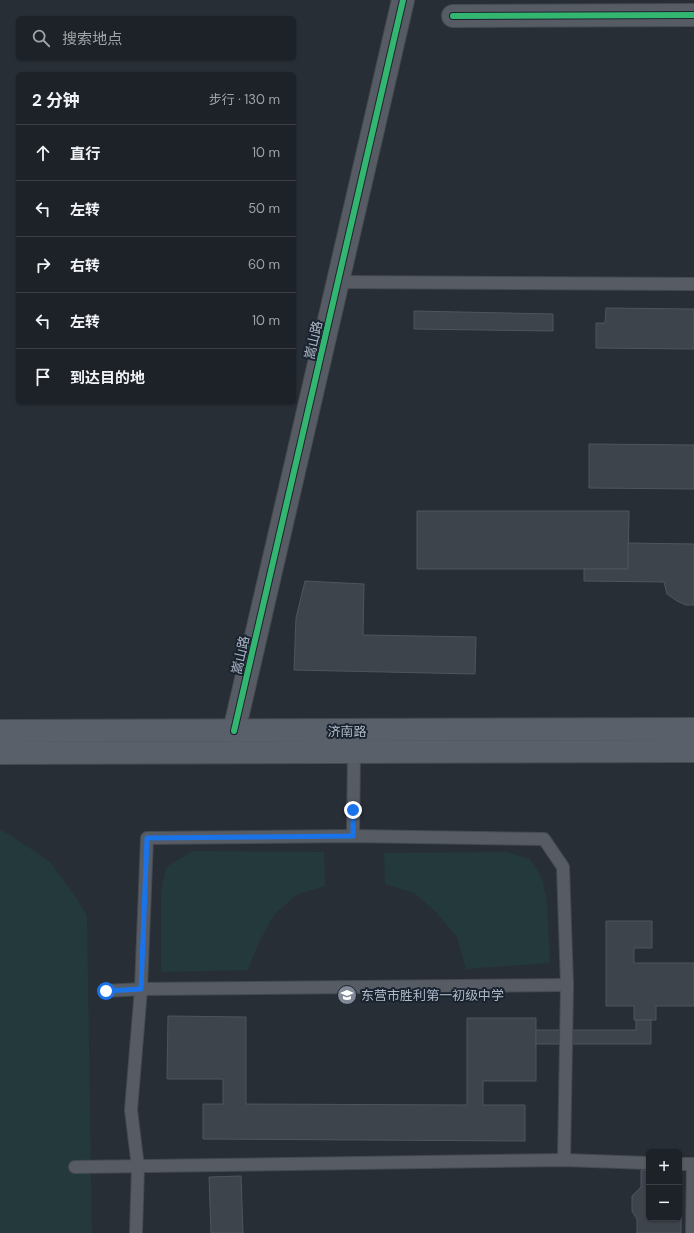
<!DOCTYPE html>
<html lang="zh">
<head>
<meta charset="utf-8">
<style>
	:root { --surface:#1d2228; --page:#2a2f34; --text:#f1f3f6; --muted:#a0a4a8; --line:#3b3f45 }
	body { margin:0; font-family:"DM Sans","Noto Sans SC",sans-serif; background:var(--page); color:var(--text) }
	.controls { position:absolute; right:12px; bottom:12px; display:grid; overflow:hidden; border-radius:6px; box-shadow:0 1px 3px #0004 }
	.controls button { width:36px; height:36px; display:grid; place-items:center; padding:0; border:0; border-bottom:1px solid var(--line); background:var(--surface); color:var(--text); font:20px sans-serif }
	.stop { position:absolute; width:12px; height:12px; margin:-9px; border:3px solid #1a73e8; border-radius:50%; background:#fff }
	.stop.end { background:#1a73e8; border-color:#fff; box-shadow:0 1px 4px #0008 }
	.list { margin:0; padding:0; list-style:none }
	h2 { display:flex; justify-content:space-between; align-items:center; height:52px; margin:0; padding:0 16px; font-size:17px }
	h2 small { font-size:13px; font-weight:400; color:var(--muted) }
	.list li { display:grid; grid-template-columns:26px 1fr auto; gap:12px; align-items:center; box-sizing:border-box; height:56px; padding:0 16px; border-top:1px solid var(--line) }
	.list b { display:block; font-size:15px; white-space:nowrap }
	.list em { font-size:13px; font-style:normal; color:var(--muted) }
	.icon { flex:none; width:22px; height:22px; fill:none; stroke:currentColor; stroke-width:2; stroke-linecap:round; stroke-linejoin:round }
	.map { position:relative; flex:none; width:694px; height:1233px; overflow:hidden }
	.search { position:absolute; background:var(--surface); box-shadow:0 1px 3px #0004; left:16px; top:16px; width:280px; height:44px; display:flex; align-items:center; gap:10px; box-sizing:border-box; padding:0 14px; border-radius:6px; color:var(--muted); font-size:15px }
	.panel { position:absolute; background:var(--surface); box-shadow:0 1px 3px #0004; left:16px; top:72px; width:280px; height:332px; border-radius:6px }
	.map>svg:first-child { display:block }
	.green { fill:#24393c }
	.building { fill:#3e444c; stroke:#4f555e }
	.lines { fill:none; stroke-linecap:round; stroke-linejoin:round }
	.service-casing { stroke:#454a51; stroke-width:14 }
	.minor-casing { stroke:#454a51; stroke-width:24 }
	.tertiary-casing { stroke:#454a51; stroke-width:24 }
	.secondary-casing { stroke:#454a51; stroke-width:24 }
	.service { stroke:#575c64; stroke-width:12 }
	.minor { stroke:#575c64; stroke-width:22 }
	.tertiary { stroke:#575c64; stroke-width:22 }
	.secondary { stroke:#5a6069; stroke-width:22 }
	.cycleway-casing { stroke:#1a2431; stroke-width:8 }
	.cycleway { stroke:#33b770; stroke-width:6 }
	.route { stroke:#1a73e8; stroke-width:5 }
	.labels { text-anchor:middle; stroke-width:4; stroke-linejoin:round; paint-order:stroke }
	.street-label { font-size:13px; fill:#b0bac8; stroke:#1a2431 }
	.poi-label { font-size:13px; fill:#b0bac8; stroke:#1a2431; text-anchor:start }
</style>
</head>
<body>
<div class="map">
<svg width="694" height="1233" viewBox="0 0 694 1233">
	<rect width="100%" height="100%" fill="#272e36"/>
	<g class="green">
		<polygon points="0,830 9,834 50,862 77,899 87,916 92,1233 0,1233"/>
		<polygon points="193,851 324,852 325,886 296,895 274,915 258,944 248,970 161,972 161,892 166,867"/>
		<polygon points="507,852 530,859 542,878 547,902 550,963 466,969 457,937 436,912 414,893 385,884 384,853"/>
	</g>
	<g class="building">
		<polygon points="606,308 694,309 694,349 596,348 596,323 605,323"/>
		<polygon points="414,311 553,314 553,331 414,329"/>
		<polygon points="589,444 694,445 694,489 589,488"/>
		<polygon points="417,511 629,511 628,569 417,569"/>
		<polygon points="628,543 694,544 694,605 686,605 677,601 667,594 664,582 584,581 584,569 628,569"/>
		<polygon points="305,581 364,584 363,635 476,637 475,674 294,670 296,618"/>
		<polygon points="606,921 652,921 652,948 634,948 634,963 694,963 694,1006 656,1006 656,1020 634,1020 634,1006 606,1006"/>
		<polygon points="168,1016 246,1017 246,1104 467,1105 467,1018 536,1018 536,1081 483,1081 483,1105 525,1105 525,1141 203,1139 203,1104 223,1104 223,1079 167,1079"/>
		<polygon points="636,1020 651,1020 651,1044 536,1044 536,1030 636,1030"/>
		<polygon points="641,1170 649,1170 649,1218 679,1218 679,1170 681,1170 681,1233 637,1233 637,1219 632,1211 632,1196 641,1187"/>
		<polygon points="241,1176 243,1233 211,1233 209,1177"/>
	</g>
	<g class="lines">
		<g class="service-casing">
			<g id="service">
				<polyline points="338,282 694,284"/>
				<polyline points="353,836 354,752"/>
				<polyline points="105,991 141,989 567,985"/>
				<polyline points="679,1164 693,1164 692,1233"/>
				<polyline points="75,1167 564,1160 649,1163"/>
				<polyline points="136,1233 138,1167 131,1110 141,989 147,838 353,836 544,839 563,867 567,985 564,1160"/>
			</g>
		</g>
		<g class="minor-casing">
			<polyline id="minor" points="453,16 694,15"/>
		</g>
		<g class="tertiary-casing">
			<polyline id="tertiary" points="234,731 403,0"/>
		</g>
		<g class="secondary-casing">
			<g id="secondary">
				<polyline points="0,731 694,729"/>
				<polyline points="0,753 694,751"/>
			</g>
		</g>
		<use href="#service" class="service"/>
		<use href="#minor" class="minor"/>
		<use href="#tertiary" class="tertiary"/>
		<use href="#secondary" class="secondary"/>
		<g class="cycleway-casing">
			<g id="cycleway">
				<polyline points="453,16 694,15"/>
				<polyline points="234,731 403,0"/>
			</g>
		</g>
		<use href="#cycleway" class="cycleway"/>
	</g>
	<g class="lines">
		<polyline class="route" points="106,991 141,989 147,838 353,836 353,810"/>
	</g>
	<defs>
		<g id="school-disc" transform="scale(1)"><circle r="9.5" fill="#808995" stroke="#1a2431"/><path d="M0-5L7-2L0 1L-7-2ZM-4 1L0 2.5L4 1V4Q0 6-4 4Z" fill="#fff"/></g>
	</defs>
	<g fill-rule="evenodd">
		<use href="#school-disc" x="347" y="995"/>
	</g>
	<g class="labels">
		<g class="street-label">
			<text transform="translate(313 340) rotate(-77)" y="5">嵩山路</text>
			<text transform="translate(240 655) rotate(-77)" y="5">嵩山路</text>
			<text x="347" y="736">济南路</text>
		</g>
		<g class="poi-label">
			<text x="361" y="1000">东营市胜利第一初级中学</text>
		</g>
	</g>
</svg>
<div class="controls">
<button>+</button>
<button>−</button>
</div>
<div class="stop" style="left:106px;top:991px"></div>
<div class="stop end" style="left:353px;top:810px"></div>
<div class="search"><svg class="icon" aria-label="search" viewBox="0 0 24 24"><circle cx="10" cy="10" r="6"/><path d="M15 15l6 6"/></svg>搜索地点</div>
<section class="panel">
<h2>2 分钟<small>步行 · 130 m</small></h2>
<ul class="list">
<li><svg class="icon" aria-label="ahead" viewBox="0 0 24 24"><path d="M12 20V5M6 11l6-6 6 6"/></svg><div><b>直行</b></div><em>10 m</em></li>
<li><svg class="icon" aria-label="left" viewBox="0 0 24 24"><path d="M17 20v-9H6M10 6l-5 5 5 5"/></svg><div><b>左转</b></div><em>50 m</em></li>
<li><svg class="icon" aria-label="right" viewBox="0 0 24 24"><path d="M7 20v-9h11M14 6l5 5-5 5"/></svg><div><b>右转</b></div><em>60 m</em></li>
<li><svg class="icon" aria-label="left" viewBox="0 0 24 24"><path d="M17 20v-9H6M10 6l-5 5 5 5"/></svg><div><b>左转</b></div><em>10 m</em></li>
<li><svg class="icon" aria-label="arrive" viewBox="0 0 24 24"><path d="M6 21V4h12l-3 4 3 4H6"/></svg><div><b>到达目的地</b></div></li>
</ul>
</section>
</div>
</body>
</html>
